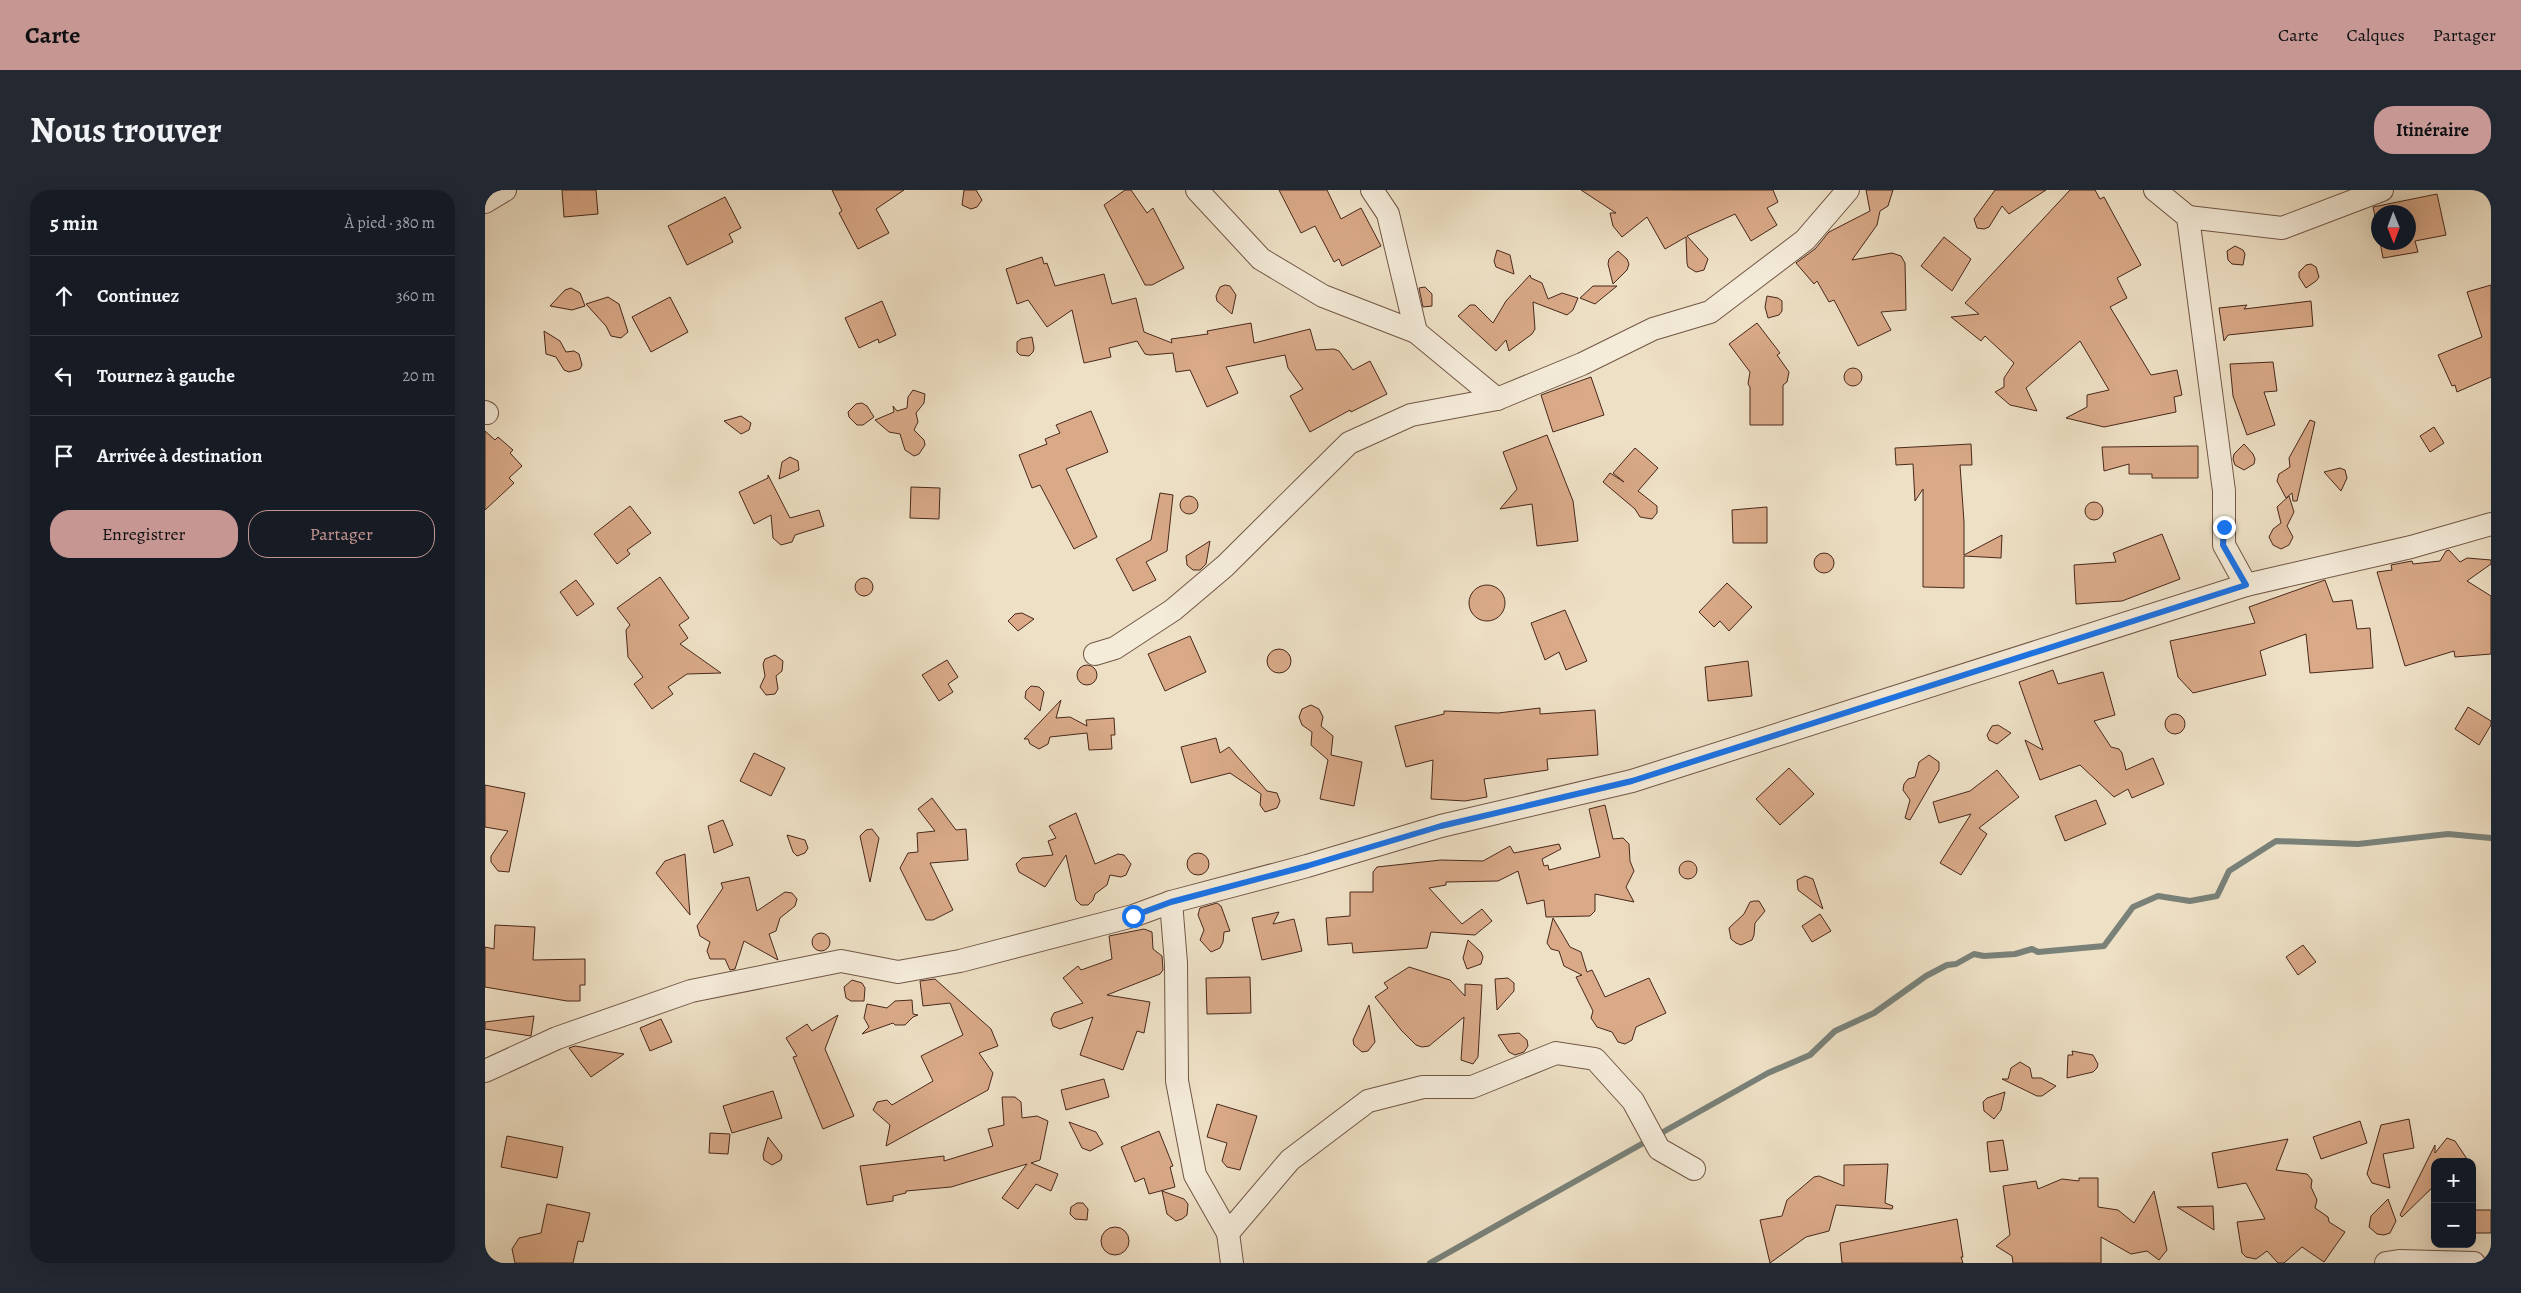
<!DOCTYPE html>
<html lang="fr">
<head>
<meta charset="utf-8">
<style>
	:root { --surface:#171b24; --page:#242831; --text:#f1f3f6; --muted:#9ea1a6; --line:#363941; --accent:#c59692 }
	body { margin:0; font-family:Alegreya,serif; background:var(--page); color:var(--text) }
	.controls { position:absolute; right:15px; bottom:15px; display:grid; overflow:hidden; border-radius:10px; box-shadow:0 5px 20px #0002 }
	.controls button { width:45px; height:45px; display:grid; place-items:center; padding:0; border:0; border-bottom:1px solid var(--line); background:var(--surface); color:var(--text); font:25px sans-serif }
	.compass { position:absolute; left:1886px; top:15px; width:45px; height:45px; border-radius:50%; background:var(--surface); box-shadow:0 5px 20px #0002; rotate:179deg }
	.stop { position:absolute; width:15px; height:15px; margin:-11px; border:4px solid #1a73e8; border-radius:50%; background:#fff }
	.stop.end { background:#1a73e8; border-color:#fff; box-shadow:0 1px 5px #0008 }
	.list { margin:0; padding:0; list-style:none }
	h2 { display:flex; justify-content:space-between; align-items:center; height:65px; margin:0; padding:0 20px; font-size:21px }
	h2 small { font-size:16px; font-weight:400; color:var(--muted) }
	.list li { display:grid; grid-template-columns:32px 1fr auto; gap:15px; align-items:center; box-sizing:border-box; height:80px; padding:0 20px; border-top:1px solid var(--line) }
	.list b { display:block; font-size:19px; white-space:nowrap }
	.list em { font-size:16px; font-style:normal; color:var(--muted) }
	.actions { display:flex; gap:10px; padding:15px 20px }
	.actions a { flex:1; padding:11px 0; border:1px solid var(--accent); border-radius:20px; text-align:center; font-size:18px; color:var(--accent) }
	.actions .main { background:var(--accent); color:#111 }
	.icon { flex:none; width:28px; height:28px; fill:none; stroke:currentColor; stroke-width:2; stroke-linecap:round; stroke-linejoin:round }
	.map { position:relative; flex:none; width:2006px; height:1073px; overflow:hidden; border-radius:20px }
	header { display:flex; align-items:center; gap:30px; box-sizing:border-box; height:70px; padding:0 25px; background:var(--accent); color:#111 }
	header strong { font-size:24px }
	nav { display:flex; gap:28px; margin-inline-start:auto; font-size:18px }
	.intro { display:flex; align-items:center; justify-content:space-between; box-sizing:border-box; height:120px; padding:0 30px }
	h1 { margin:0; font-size:35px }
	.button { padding:12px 22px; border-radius:20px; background:var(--accent); color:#111; font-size:18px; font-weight:700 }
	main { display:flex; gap:30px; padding:0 30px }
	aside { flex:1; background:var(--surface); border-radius:20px; box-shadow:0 5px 20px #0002 }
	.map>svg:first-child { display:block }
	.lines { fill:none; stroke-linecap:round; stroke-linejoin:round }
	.stream { stroke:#798179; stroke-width:6 }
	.building { fill:#d9a988; stroke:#48281b }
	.minor-casing { stroke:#725646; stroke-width:24 }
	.minor { stroke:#f4ebd9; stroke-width:22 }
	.route { stroke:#1a73e8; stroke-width:6 }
</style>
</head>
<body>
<header>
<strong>Carte</strong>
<nav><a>Carte</a><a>Calques</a><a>Partager</a></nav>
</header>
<div class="intro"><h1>Nous trouver</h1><a class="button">Itinéraire</a></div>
<main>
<aside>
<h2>5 min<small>À pied · 380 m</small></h2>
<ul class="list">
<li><svg class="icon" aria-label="ahead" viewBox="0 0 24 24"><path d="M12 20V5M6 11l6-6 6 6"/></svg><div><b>Continuez</b></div><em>360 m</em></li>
<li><svg class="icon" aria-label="left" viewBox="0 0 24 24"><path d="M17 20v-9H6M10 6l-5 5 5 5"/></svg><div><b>Tournez à gauche</b></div><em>20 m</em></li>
<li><svg class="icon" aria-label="arrive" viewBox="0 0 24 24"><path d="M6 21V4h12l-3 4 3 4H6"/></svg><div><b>Arrivée à destination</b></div></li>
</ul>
<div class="actions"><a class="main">Enregistrer</a><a>Partager</a></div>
</aside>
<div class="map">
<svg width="2006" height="1073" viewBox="0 0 2006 1073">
	<rect width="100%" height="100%" fill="#eee0c5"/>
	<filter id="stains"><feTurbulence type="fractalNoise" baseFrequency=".004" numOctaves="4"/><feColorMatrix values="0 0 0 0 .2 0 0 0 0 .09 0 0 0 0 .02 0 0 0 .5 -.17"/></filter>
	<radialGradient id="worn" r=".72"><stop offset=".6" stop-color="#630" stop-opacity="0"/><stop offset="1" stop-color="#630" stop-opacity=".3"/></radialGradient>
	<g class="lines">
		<polyline class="stream" points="945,1073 1283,883 1325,865 1350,841 1389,823 1441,786 1462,775 1471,774 1489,764 1499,766 1530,764 1547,759 1553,762 1619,756 1648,717 1673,706 1705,711 1732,706 1744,681 1791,651 1873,654 1963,644 2006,648"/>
	</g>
	<g class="building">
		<polygon points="77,0 111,0 113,24 79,27"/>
		<polygon points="347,0 419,0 391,19 404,43 373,59 354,23 357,21"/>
		<polygon points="479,0 491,0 497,10 492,17 486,19 477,15"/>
		<polygon points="640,0 646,0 662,23 668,18 699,78 667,95 660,95 619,15"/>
		<polygon points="794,0 842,0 856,29 876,18 896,56 857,76 854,69 849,72 830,36 816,43"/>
		<polygon points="1096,0 1288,0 1293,12 1282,18 1292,35 1266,51 1250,24 1202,46 1223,69 1219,80 1211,82 1203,77 1202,73 1201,47 1180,59 1162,27 1137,47 1128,36 1125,23 1131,23"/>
		<polygon points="1381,0 1408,0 1403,16 1395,21 1392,35 1367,70 1407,63 1416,66 1420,73 1421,120 1396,122 1406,140 1373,156 1349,110 1344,112 1332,91 1329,94 1311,73 1330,59 1344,42 1385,21"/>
		<polygon points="1510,0 1561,0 1524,24 1517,16 1504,37 1499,39 1492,38 1489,29"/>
		<polygon points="1585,0 1610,0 1615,9 1619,7 1656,75 1632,88 1642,108 1625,117 1666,185 1692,180 1697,205 1689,207 1691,222 1619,237 1581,228 1602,217 1602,205 1624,200 1595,151 1541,198 1552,221 1525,215 1510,202 1519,197 1519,188 1529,173 1500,146 1496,151 1466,127 1494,124 1480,113"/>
		<polygon points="1952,4 1961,45 1930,51 1933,62 1898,68 1895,52 1924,52 1924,22 1894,22 1894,44 1888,17"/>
		<polygon points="240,7 256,38 244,44 248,52 202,75 183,36"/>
		<polygon points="1459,47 1486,69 1467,101 1436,76"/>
		<polygon points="1750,56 1758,60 1760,64 1758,75 1747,74 1743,70 1742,61"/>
		<polygon points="1012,60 1025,65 1029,84 1011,77 1009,71"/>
		<polygon points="1133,61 1142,69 1144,74 1142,80 1128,94 1123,74 1124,69"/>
		<polygon points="557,67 559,74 562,73 570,96 619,84 627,114 651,108 659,142 687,153 686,149 723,144 722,141 766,133 769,153 825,139 831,160 849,159 854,161 868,180 885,171 902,204 866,222 865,220 825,242 805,206 818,199 803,178 800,165 741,177 753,203 722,217 705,180 691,182 688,163 665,165 660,164 652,151 624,158 626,167 599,173 587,120 562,137 543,110 532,114 521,79"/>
		<polygon points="1826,74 1831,77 1834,87 1831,91 1821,98 1814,87 1814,82 1821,75"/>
		<polygon points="1045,85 1046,88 1057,93 1063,109 1077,103 1093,108 1088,120 1082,125 1048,112 1050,139 1047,144 1024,161 1021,150 1011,161 973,126 985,115 990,115 1008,133 1021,111"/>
		<polygon points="740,95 745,96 751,105 747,124 732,111 731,106 735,97"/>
		<polygon points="2006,95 2006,187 1972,202 1970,195 1967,196 1953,165 1997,147 1982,102"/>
		<polygon points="1108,96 1132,96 1110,114 1095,108"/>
		<polygon points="940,97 947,104 947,116 938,117 934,98"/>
		<polygon points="86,98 95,103 100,116 87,120 65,116 80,100"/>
		<polygon points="1282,106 1293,108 1297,111 1297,121 1294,125 1283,128 1280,117"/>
		<polygon points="123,107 134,114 143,142 136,148 126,146 121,136 101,114"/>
		<polygon points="185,107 203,142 166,162 147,127"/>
		<polygon points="397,111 411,145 394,153 393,149 374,158 360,128"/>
		<polygon points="1826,111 1828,136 1743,145 1739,151 1734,118 1762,115 1759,119"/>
		<polygon points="1272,133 1295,163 1292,165 1304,182 1302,192 1298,195 1298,235 1265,235 1265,197 1263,194 1265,182 1244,154"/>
		<polygon points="59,141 75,151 81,162 89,161 94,164 97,175 95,179 84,182 79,180 71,167 61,164"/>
		<polygon points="547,147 549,158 548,162 544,166 535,165 532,162 532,152 536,149"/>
		<polygon points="1788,172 1792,201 1779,202 1790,235 1762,245 1748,206 1745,174"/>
		<circle cx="1368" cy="187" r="9"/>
		<polygon points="1106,187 1119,225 1068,242 1056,205"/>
		<polygon points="428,200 440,204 439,213 431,223 433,232 429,240 439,250 440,255 434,264 429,266 420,260 415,244 404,242 390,230 409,222 408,216 412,221 422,218 423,207"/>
		<polygon points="377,213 382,216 389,227 378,235 372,235 364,227 363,222 371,214"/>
		<polygon points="606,221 623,262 581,279 612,347 589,359 555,295 547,298 534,265 562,254 560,249 575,243 571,235"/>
		<polygon points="256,226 266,233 264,240 256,244 239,231"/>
		<polygon points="1825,230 1830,232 1812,311 1808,311 1807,303 1801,308 1792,291 1794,284 1805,277 1804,268"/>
		<polygon points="1949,237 1959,253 1945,262 1935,246"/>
		<polygon points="0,241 10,250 13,247 28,260 25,263 37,276 24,288 29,293 0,320"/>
		<polygon points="1062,245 1088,311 1093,351 1052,356 1047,314 1015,319 1032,299 1018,262"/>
		<polygon points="1486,254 1487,275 1475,275 1479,332 1479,365 1517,345 1516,368 1479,366 1479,398 1438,397 1438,299 1430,311 1428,274 1411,275 1410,258"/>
		<polygon points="1759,254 1768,264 1770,269 1769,274 1759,280 1750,275 1748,269 1749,264"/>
		<polygon points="1713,256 1713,288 1667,288 1667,284 1644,284 1644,274 1619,281 1617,257"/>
		<polygon points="1150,258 1173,278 1153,301 1172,316 1172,323 1167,329 1155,327 1150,319 1118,292 1125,283 1139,292 1128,283"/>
		<polygon points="305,267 313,271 314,280 294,289 297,272"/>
		<polygon points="1855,278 1860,280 1862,288 1856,301 1839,282"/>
		<polygon points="283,285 305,328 334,320 339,336 310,345 307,352 296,355 288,348 286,325 269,334 254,302 283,288"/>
		<polygon points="426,297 455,298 454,329 425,328"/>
		<polygon points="675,303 688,305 682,361 661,372 671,390 648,401 631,369 666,350"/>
		<circle cx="704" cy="315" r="9"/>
		<polygon points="1804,306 1809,322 1802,336 1808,347 1804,355 1796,359 1788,355 1784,347 1788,339 1796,333 1792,317"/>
		<circle cx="1609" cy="321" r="9"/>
		<polygon points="145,316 166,343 142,360 145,364 132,374 109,344"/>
		<polygon points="1282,317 1282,353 1248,353 1247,320"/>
		<polygon points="1677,344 1695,389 1637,411 1591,414 1589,375 1631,372 1628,363"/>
		<polygon points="725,351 721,374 715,380 708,380 702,375 701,366"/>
		<polygon points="1964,360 1975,372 1982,368 2006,370 2006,374 1982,391 2006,406 2006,464 1970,467 1969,461 1920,476 1892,382 1907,380 1906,375 1927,371 1928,374 1955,371 1961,361"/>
		<circle cx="1339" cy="373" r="10"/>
		<polygon points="175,387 204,428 194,435 203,448 195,454 236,483 202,484 183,497 188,504 167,519 149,494 158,487 143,467 141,440 145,435 132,418"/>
		<circle cx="379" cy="397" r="9"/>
		<polygon points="91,390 109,414 92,426 75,402"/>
		<polygon points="1840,390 1848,412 1867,410 1872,439 1885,438 1888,478 1825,483 1821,444 1775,461 1781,485 1708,503 1693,487 1685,451 1770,433 1764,417"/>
		<polygon points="1242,393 1267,417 1244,441 1235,431 1229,437 1214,422"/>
		<circle cx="1002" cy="413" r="18"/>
		<polygon points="1080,420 1102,471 1081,480 1074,462 1060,470 1046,433"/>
		<polygon points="537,423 549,429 533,441 523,431 530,424"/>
		<polygon points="705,446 721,482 680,501 663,464"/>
		<circle cx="794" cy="471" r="12"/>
		<polygon points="290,465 298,471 297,481 291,486 293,499 290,504 281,505 275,497 280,486 278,474 280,469"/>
		<polygon points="462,470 473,487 463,494 468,502 454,511 437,485"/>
		<polygon points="1263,471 1267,506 1223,511 1220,477"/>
		<circle cx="602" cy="485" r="10"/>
		<polygon points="1568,480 1573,494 1618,482 1630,525 1609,531 1626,557 1634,559 1637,563 1641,580 1668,568 1679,594 1647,608 1643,599 1629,607 1595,575 1555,590 1540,550 1558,560 1534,492"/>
		<polygon points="546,496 554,497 559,502 555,521 540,508 541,501"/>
		<polygon points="576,510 571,528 585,527 602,536 601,530 629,528 630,545 626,545 627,559 604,560 602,543 565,547 563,554 554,559 545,554 543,549 539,549"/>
		<polygon points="826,515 834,519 838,527 836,536 848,546 846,565 877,572 869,616 835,609 843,570 826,555 827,542 817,535 814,527 817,519"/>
		<polygon points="1983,517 2006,531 2006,535 1994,555 1970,539"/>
		<polygon points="1055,518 1055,524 1110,520 1113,565 1062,569 1063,580 999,589 1002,607 980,611 946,609 948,570 921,577 910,536 959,524 959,521 1013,523"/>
		<circle cx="1690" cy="534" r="10"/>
		<polygon points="1513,535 1526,543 1512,554 1504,550 1502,545 1507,536"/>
		<polygon points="731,548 735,563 744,557 782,601 792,603 795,611 792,618 780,622 775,615 776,604 745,583 706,593 696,557"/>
		<polygon points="269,563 300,578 286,606 255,591"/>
		<polygon points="1444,565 1454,572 1454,580 1425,630 1420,628 1425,610 1418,600 1419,594 1423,589 1430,587 1434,572"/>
		<polygon points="1304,578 1329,604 1295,635 1271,609"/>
		<polygon points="1512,580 1534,607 1494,638 1502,644 1476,685 1455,673 1486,624 1454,633 1448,612 1485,601"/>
		<polygon points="0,595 40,603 24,682 13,681 6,672 6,666 23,641 0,637"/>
		<polygon points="447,608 471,640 481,639 483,670 445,673 468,720 448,730 441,730 415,678 423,663 433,662 432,643 450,641 433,619"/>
		<polygon points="1611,610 1621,634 1580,651 1570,626"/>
		<polygon points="1120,615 1128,649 1138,648 1144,654 1145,671 1149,681 1141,697 1149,712 1110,704 1110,721 1105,726 1061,727 1059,710 1042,714 1033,681 1013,691 961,692 961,695 944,698 977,734 997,719 1007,731 990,745 946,742 942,758 868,763 867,753 843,755 841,728 865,726 865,702 888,702 888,682 892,677 956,670 998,671 1025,656 1029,663 1074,654 1076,659 1057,669 1059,676 1063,675 1064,680 1115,667 1104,619"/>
		<polygon points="591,623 610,674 633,664 639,665 646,674 641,685 636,687 625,685 622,695 610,704 608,710 603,715 596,715 591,710 581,665 560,697 534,682 531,674 537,668 568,665 563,651 571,648 564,636"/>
		<polygon points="238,630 248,655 229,663 223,636"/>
		<polygon points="387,639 394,648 385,692 375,646 381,640"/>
		<polygon points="302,645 320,650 323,658 320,663 312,666 308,662"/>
		<circle cx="713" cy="674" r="11"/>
		<polygon points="200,664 205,725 171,683 180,671"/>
		<circle cx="1203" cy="680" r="9"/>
		<polygon points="1320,686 1328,689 1338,719 1313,700 1312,690"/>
		<polygon points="264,687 272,721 300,702 307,703 312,709 310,716 295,728 291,741 284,744 293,770 259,751 250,779 245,780 240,769 225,769 222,761 225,752 215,746 212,736 238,698 236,693"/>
		<polygon points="1269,711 1274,711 1280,721 1270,733 1269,745 1267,750 1256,755 1251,753 1246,749 1244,738 1259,724 1265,712"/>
		<polygon points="732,713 736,716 745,741 739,742 738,752 735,758 726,762 715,750 719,740 713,725 715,718"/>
		<polygon points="794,722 788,734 809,729 817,761 777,770 767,728"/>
		<polygon points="1335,724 1346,741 1327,752 1317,736"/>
		<polygon points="1068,728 1085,757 1096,762 1102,782 1107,780 1120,807 1164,788 1181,823 1151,837 1147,850 1140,854 1133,852 1127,842 1112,837 1106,828 1108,821 1091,787 1097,785 1079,776 1074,761 1066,759 1062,753"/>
		<polygon points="10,735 50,737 48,770 100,769 100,795 95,795 95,811 82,811 0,797 0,757 9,759"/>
		<polygon points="659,739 667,742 668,759 677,766 678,780 675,784 622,805 665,812 659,843 652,841 638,880 595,865 608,827 575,839 568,836 566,829 569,823 598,813 578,788 593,776 596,780 627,769 624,746"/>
		<circle cx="336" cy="752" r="9"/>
		<polygon points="983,750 996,762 998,767 996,774 982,779 978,768"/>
		<polygon points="1818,755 1831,772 1813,785 1801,767"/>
		<polygon points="924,777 965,790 980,806 980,794 997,795 993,867 988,874 976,870 979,827 944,856 937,857 931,855 916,840 890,807 903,798 899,793"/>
		<polygon points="765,787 766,823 722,824 721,788"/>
		<polygon points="1023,788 1029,793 1029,801 1012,820 1010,789"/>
		<polygon points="450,789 506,839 513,856 494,863 508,883 503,900 401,956 405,935 388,920 392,912 402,910 407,915 448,891 436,866 478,845 465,813 438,816 435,791"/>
		<polygon points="367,790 377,793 380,798 379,811 366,811 361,808 359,797"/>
		<polygon points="427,810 428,824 433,825 428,827 420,835 410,835 408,833 377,844 384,837 379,828 382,814 402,818 410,811"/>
		<polygon points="884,815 890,852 883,861 877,862 869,855 868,850"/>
		<polygon points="353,825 340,859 369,926 338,939 308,867 312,866 301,848 322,834 327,841"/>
		<polygon points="49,826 46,846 0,839 0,832"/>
		<polygon points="176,829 187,852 165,861 155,838"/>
		<polygon points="1034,843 1042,850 1043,856 1039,862 1030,865 1024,862 1013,845"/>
		<polygon points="90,856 139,864 106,887 84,858"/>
		<polygon points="1587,861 1608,865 1613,874 1612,878 1608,882 1582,888 1583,865 1588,865"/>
		<polygon points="1535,872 1545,878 1547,888 1556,888 1571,896 1557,906 1552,906 1517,889 1523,889 1526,878"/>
		<polygon points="619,889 624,907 581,920 576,900"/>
		<polygon points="288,901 297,928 247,943 238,916"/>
		<polygon points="1520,902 1516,920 1509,929 1499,921 1498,912 1502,908"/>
		<polygon points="517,907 530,907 536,912 537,928 552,926 563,931 555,970 546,973 573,984 566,1001 551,994 533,1019 517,1008 542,974 466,997 421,1001 421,1003 408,1006 408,1011 382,1015 375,976 459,966 459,971 508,956 503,939 519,935"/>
		<polygon points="732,914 772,926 755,980 742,977 737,971 742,953 722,947"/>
		<polygon points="1924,929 1929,958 1898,964 1905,998 1887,993 1882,984 1896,935"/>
		<polygon points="1875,931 1882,953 1836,969 1828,947"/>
		<polygon points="584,932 611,942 618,954 605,961 597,958"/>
		<polygon points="674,941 688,976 685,977 690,997 664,1004 659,988 650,992 636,957"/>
		<polygon points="225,943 245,944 243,964 224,963"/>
		<polygon points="22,946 78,957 72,988 16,977"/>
		<polygon points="283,947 297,965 296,970 287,975 279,970 278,965"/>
		<polygon points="1962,948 1970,951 1984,972 1950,972 1950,995 1917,1027 1915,1025 1950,955 1950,963"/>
		<polygon points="1803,949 1791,980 1822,984 1827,990 1826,997 1832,1010 1830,1018 1843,1027 1844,1032 1860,1042 1839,1072 1817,1057 1799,1073 1793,1073 1782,1061 1771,1069 1761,1067 1757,1063 1752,1032 1780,1029 1761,993 1733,998 1727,963"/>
		<polygon points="1518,950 1523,980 1505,982 1502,952"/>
		<polygon points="1403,974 1400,1013 1408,1016 1407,1019 1351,1015 1344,1041 1321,1047 1285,1073 1275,1030 1297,1026 1302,1010 1329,987 1334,986 1359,996 1359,975"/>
		<polygon points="1594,988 1613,988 1613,1017 1633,1020 1649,1033 1669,1001 1682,1060 1674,1070 1662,1061 1646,1064 1616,1047 1616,1073 1528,1073 1527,1066 1511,1056 1525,1045 1518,996 1551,991 1553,999 1577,989 1594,991"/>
		<polygon points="677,1001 699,1009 703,1014 702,1025 697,1029 691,1031 682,1024"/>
		<polygon points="1903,1009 1911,1031 1905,1043 1899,1045 1892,1044 1884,1037 1886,1026"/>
		<polygon points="592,1013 598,1013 603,1019 602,1030 590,1029 585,1024 586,1017"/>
		<polygon points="62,1014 105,1023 98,1052 93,1051 88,1073 30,1073 27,1059 34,1048 56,1043"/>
		<polygon points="1728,1016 1729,1040 1692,1017"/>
		<polygon points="1987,1020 2006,1020 2006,1043 1989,1043"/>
		<polygon points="1472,1029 1478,1067 1476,1067 1478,1073 1357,1073 1355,1053"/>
		<circle cx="630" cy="1051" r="14"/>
	</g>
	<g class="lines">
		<g class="minor-casing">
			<g id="minor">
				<polyline points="712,0 776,69 838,106 931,142 1012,209"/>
				<polyline points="887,0 903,24 931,142"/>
				<polyline points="1670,0 1703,27 1739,301 1739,355 1761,395"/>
				<polyline points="0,12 20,0"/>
				<polyline points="1703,27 1797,38 1897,0"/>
				<polyline points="0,222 2,223"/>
				<polyline points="610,464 630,458 688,420 740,376 864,253 926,225 1012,209 1097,174 1168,139 1225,122 1320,50 1363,0"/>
				<polyline points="686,712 691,773 692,891 710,985 743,1043"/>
				<polyline points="0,881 72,848 206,801 356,771 413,782 475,771 648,726 686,712 822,676 956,636 1147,591 1761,395 1926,357 2006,334"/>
				<polyline points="747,1073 743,1043 805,970 883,911 938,897 987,897 1071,863 1110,869 1148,911 1174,959 1209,979"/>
				<polyline points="1901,1073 1914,1071 1989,1073"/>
			</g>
		</g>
		<use href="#minor" class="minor"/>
	</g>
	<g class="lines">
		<polyline class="route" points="648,726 686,712 822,676 956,636 1147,591 1761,395 1738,355 1739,337"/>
	</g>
	<rect width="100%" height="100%" filter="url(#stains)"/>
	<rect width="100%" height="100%" fill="url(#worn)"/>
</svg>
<div class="controls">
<button>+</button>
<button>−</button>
</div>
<svg class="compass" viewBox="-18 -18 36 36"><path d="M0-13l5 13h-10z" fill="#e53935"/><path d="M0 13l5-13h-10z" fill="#9ea1a6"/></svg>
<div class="stop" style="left:648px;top:726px"></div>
<div class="stop end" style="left:1739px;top:337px"></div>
</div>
</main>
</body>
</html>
